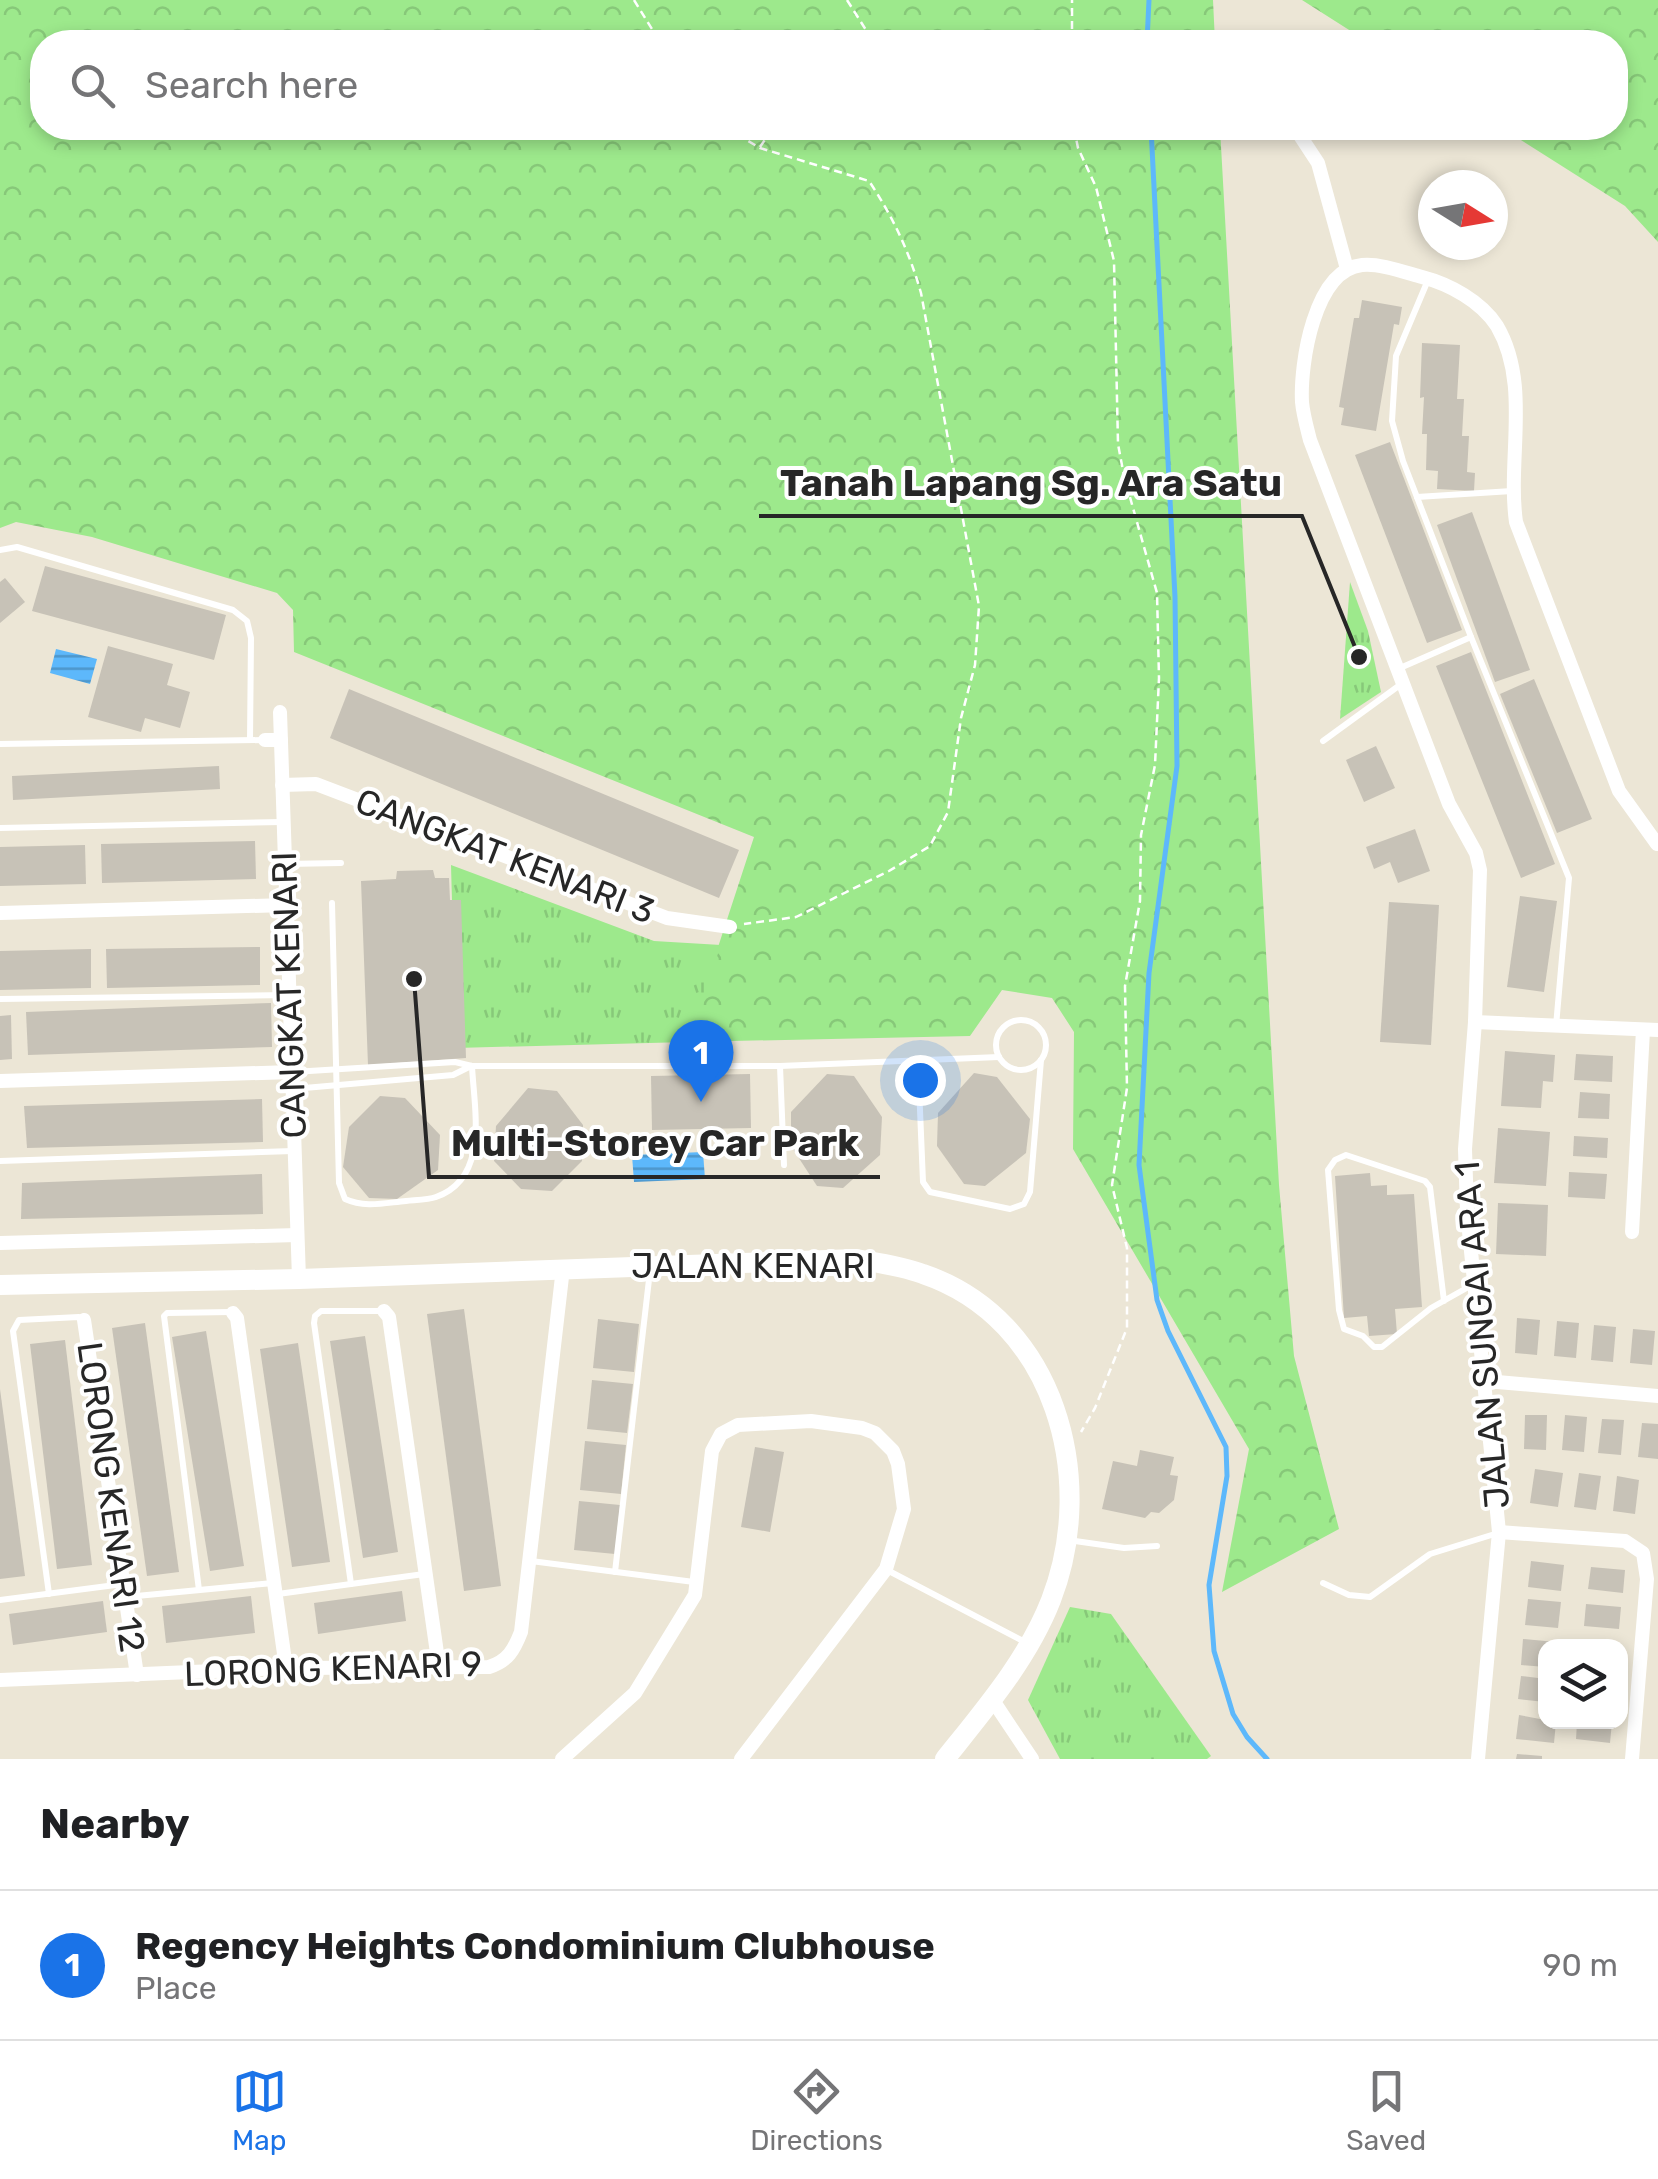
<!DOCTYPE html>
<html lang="en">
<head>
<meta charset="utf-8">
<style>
	:root { --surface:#fff; --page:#f2f2f2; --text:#202124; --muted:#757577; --line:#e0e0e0; --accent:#1a73e8 }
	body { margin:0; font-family:Rubik,sans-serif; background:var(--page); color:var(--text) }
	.controls { position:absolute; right:30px; bottom:30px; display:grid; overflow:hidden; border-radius:20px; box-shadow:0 5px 15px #0003 }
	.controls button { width:90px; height:90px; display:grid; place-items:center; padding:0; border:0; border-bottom:2px solid var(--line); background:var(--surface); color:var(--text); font:50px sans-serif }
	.compass { position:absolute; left:1418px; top:170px; width:90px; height:90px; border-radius:50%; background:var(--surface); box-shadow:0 5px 15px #0003; rotate:101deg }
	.you { position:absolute; left:920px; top:1080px; width:35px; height:35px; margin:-25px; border:8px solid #fff; border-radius:50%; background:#1a73e8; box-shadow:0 0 0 15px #1a73e833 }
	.badge { display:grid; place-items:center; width:65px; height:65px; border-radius:50%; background:var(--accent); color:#fff; font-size:32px; font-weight:700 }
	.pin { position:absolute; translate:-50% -82px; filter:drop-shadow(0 2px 5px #0008) }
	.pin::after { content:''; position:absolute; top:52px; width:35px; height:30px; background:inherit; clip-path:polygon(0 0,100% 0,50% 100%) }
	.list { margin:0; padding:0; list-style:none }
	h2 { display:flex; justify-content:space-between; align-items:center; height:130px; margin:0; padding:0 40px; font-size:42px }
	h2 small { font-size:32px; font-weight:400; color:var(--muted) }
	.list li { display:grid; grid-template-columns:65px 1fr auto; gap:30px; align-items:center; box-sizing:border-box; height:150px; padding:0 40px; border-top:2px solid var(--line) }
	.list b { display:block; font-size:38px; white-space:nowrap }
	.list p { margin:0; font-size:32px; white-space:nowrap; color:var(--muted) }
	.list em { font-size:32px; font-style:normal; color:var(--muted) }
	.icon { flex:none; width:55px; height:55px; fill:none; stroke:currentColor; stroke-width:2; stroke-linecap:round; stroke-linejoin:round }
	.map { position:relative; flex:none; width:1658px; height:1759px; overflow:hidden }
	.search { position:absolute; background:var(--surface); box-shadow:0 5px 15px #0003; left:30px; right:30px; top:30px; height:110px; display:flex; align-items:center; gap:25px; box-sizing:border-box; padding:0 35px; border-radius:40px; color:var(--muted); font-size:38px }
	.sheet { height:280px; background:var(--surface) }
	nav { display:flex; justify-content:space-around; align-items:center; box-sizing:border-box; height:140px; border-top:2px solid var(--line); background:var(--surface); font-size:28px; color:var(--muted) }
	nav a { display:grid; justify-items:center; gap:5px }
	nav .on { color:var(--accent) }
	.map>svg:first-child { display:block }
	.forest { fill:url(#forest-crowns) }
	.park { fill:url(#park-tufts) }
	.water { fill:url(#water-rules) }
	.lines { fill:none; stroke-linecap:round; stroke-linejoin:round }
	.stream { stroke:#5db8fb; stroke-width:5 }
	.building { fill:#c7c2b7 }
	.path { stroke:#fff; stroke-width:2.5; stroke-dasharray:8 5; stroke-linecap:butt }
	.lane { stroke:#fff; stroke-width:6 }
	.street { stroke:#fff; stroke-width:14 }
	.secondary { stroke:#fff; stroke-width:20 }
	.labels { text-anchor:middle; stroke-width:8; stroke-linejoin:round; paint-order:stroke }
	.street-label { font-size:35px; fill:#272727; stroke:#fff }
	.leader { fill:none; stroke:#272727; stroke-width:4 }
	.callout-dot { fill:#272727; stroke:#fff; stroke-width:4 }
	.callout-label { font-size:38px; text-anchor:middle; font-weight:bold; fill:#272727; stroke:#fff; stroke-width:8; stroke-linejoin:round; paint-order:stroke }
</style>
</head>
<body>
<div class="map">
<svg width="1658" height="1759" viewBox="0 0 1658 1759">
	<defs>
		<pattern id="forest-crowns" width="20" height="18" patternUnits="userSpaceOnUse" patternTransform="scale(2.5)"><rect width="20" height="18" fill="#9de98c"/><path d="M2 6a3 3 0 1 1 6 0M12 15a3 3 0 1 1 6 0" fill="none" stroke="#87c879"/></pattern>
		<pattern id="park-tufts" width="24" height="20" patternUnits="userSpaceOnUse" patternTransform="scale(2.5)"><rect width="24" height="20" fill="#9de98c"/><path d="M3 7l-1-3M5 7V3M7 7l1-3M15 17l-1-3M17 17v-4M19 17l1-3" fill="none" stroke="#87c879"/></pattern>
		<pattern id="water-rules" width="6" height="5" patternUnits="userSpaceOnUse" patternTransform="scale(2.5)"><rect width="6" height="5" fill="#5db8fb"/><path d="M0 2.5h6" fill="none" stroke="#4d96cb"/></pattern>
	</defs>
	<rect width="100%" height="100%" fill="#ece6d6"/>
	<g class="forest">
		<polygon points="0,0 1213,0 1215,42 42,42 42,128 1220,128 1279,1185 1294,1356 1339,1529 1222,1592 1249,1449 1073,1149 1074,1032 1052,998 1002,990 970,1036 687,1042 754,837 294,652 293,610 277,593 92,537 16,522 0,528"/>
		<polygon points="1302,0 1658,0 1658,242 1625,206 1502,128 1616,128 1616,42 1368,42"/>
	</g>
	<g class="park">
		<polygon points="1350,582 1368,631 1381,692 1340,719"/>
		<polygon points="451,865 654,941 721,945 687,1042 456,1048"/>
		<polygon points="1070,1607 1111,1614 1211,1756 1207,1759 1060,1759 1028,1700"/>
	</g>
	<g class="water">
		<polygon points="56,649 97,659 90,684 50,673"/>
		<polygon points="703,1152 705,1179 634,1182 632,1155"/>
	</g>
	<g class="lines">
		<g class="stream">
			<polyline points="1147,42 1149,0"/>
			<polyline points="1151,128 1175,597 1177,766 1149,973 1139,1165 1157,1300 1168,1331 1226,1447 1227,1476 1209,1585 1214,1651 1233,1714 1247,1737 1267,1759"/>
		</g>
	</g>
	<g class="building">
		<polygon points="1362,300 1402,307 1399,325 1394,324 1376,431 1341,425 1344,408 1339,407 1354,318 1359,318"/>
		<polygon points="1422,343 1460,345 1457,399 1464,399 1462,436 1469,436 1467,472 1475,473 1474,491 1437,489 1438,471 1426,470 1427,434 1422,434 1424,397 1420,398"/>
		<polygon points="1390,442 1462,630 1427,643 1355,455"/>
		<polygon points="1472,512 1530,670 1495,682 1437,525"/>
		<polygon points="45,566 226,615 214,660 32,611"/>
		<polygon points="5,578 25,602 0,623 0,582"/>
		<polygon points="108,646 173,664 167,685 190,692 180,728 145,718 141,732 88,717"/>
		<polygon points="1471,652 1555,864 1521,878 1436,666"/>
		<polygon points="1534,679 1592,819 1557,833 1500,694"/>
		<polygon points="349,689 739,850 719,898 330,738"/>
		<polygon points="1376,746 1395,788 1364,802 1346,760"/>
		<polygon points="219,766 220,789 13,800 12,776"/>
		<polygon points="1415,829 1430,871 1398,883 1390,862 1374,869 1366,847"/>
		<polygon points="255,841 256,879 102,883 101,844"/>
		<polygon points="85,845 86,884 0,886 0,847"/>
		<polygon points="433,870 435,878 449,878 450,900 461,900 466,1058 368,1065 361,881 396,879 397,871"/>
		<polygon points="1520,896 1557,901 1544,992 1507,987"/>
		<polygon points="1389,902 1439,905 1431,1045 1380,1042"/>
		<polygon points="260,947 260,985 107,988 106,949"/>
		<polygon points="91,949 91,988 0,990 0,951"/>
		<polygon points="271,1003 272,1047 28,1055 26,1012"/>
		<polygon points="11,1015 12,1059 0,1060 0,1016"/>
		<polygon points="1505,1051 1555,1055 1553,1082 1543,1081 1541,1108 1501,1106"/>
		<polygon points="1576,1054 1613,1056 1612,1082 1574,1080"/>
		<polygon points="974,1073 997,1077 1030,1119 1026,1153 985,1186 964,1184 937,1146 938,1113"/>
		<polygon points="750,1074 751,1128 652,1130 651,1076"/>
		<polygon points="827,1074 854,1076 882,1117 880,1155 843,1188 817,1186 791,1146 791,1112"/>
		<polygon points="528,1088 557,1091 583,1125 582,1161 552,1191 521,1189 494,1161 496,1126"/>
		<polygon points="1580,1092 1610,1094 1609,1119 1578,1118"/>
		<polygon points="380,1096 405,1098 440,1135 438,1170 397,1199 369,1198 343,1167 349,1127"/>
		<polygon points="262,1099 263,1142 27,1148 24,1106"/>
		<polygon points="1498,1128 1550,1132 1546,1186 1494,1183"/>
		<polygon points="1574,1136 1608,1138 1607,1158 1573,1156"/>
		<polygon points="1569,1172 1607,1174 1605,1199 1568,1197"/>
		<polygon points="1370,1173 1371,1186 1387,1185 1387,1195 1414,1194 1422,1307 1395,1309 1397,1334 1369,1336 1367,1316 1344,1318 1335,1176"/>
		<polygon points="262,1174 263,1214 21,1219 22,1183"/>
		<polygon points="1498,1203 1548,1205 1546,1256 1496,1254"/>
		<polygon points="464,1309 501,1586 464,1591 427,1314"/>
		<polygon points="1517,1318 1540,1320 1537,1355 1515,1353"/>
		<polygon points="598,1319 639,1324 634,1372 593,1368"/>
		<polygon points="1557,1321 1579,1323 1576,1358 1554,1356"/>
		<polygon points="145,1323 179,1572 147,1576 112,1328"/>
		<polygon points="1594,1325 1616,1327 1613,1362 1591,1360"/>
		<polygon points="1633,1329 1655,1331 1652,1365 1630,1363"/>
		<polygon points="206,1331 244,1566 210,1571 172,1337"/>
		<polygon points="365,1336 398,1552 363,1558 330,1341"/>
		<polygon points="65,1340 92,1565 57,1569 30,1344"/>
		<polygon points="298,1343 330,1562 292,1567 260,1349"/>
		<polygon points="592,1380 633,1384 627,1433 587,1429"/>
		<polygon points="0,1389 25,1576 0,1579"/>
		<polygon points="1525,1415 1547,1415 1546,1450 1524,1449"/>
		<polygon points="1565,1415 1587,1417 1584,1452 1562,1450"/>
		<polygon points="1602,1419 1624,1420 1621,1455 1598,1453"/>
		<polygon points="1642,1423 1658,1424 1658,1459 1638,1457"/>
		<polygon points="585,1441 626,1445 621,1494 580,1490"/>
		<polygon points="755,1447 784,1452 770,1532 741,1527"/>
		<polygon points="1140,1450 1174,1457 1170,1475 1178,1476 1174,1500 1159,1513 1151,1512 1145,1518 1102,1509 1113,1461 1137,1466"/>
		<polygon points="1535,1469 1563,1473 1558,1507 1530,1503"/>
		<polygon points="1579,1473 1601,1476 1596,1510 1574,1507"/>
		<polygon points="1617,1476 1639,1480 1635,1514 1613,1511"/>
		<polygon points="579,1501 620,1505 615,1554 574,1550"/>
		<polygon points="1531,1561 1564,1565 1561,1591 1528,1587"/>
		<polygon points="1591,1567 1625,1570 1623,1593 1588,1589"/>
		<polygon points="402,1591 406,1621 318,1634 314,1603"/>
		<polygon points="251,1596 255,1633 166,1643 162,1606"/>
		<polygon points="1528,1599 1561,1602 1558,1628 1525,1625"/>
		<polygon points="103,1601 107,1632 13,1645 9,1614"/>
		<polygon points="1586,1604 1621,1607 1619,1629 1584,1626"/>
		<polygon points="1523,1639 1556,1642 1556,1646 1546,1646 1546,1667 1521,1665"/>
		<polygon points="1583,1641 1616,1644 1616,1646 1582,1646"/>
		<polygon points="1521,1676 1546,1679 1545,1702 1518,1699"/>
		<polygon points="1519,1715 1556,1722 1554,1743 1516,1739"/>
		<polygon points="1577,1722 1612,1722 1610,1743 1576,1739"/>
		<polygon points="1517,1754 1542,1756 1542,1759 1516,1759"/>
	</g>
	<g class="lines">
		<g class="path">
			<polyline points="634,0 660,42"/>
			<polyline points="847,0 866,30 867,42"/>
			<polyline points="1072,42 1072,0"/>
			<path d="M 726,128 L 760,148 L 869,181 C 893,217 909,251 921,293 L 979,606 L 975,665 L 961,718 L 948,812 L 930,846 L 889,871 L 796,917 L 744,924"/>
			<polyline points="1074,128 1078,148 1096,187 1114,261 1118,444 1124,476 1157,593 1159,678 1155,765 1141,835 1140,901 1125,986 1127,1088 1112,1185 1127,1248 1127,1328 1095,1408 1081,1432"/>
			<polyline points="760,147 773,128"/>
		</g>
		<g class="lane">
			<polyline points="1428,280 1396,356 1392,421 1403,461 1471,637 1569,878 1556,1026"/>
			<polyline points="1417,497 1512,491"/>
			<polyline points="0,550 17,547 233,610 247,621 251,638 250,740"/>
			<polyline points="1400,668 1471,637"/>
			<polyline points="1323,741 1404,682"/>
			<polyline points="0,744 264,740"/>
			<polyline points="0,828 282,822"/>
			<polyline points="286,864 341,863"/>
			<path d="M 332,903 L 339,1183 L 345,1199 C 365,1208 384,1203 406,1201 C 415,1200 428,1200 436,1197 C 490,1178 474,1109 472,1066"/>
			<polyline points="0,999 289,995"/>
			<circle cx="1021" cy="1045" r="25"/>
			<polyline points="918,1062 923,1182 930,1192 1010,1209 1024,1204 1030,1192 1041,1060"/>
			<polyline points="780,1066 784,1165"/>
			<polyline points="293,1072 455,1062 472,1066 780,1066 999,1057"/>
			<polyline points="293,1089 453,1075 471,1066"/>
			<polyline points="0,1161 293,1151"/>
			<polyline points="1444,1301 1430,1187 1425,1181 1346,1155 1335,1160 1328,1170 1339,1310 1344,1329 1363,1336 1374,1347 1382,1347 1431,1308 1472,1285"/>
			<polyline points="1068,1540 1124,1548 1157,1546"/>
			<polyline points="531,1561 694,1582"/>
			<polyline points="887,1570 1027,1643"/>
			<polyline points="615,1572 650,1271"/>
			<polyline points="1323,1583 1349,1595 1370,1597 1430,1554 1498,1533"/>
			<polyline points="351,1584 314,1323 315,1316 321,1311 384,1311"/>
			<polyline points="199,1590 164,1316 167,1313 231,1312"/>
			<polyline points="49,1594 13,1331 19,1320 79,1317 84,1320"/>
			<polyline points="278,1594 424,1574"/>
			<polyline points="126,1597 273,1583"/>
			<polyline points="0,1600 123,1584"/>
		</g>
		<g class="street">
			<polyline points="1295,128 1318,163 1347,269"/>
			<polyline points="280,712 299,1279"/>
			<polyline points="265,740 281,740"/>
			<polyline points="282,785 316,784 667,918 730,927"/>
			<polyline points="0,913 286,905"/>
			<polyline points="1475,1022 1658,1030"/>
			<polyline points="0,1081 292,1072"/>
			<polyline points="1632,1232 1643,1030"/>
			<polyline points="0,1243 297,1235"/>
			<polyline points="384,1311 389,1317 439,1667"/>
			<polyline points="233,1313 237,1318 286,1668"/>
			<polyline points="84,1320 137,1675"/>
			<polyline points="1486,1381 1658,1396"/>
			<polyline points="1499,1532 1625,1541 1643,1553 1647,1579 1632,1759"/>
			<path d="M 0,1680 L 286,1668 L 489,1667 C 508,1661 514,1650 521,1632 L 563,1268"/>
			<polyline points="992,1699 1032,1759"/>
			<polyline points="562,1759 635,1693 695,1595 712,1451 721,1434 738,1425 811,1421 862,1428 875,1433 893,1451 898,1464 904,1509 886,1569 741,1759"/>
			<path d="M 1478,1759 L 1499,1532 L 1467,1211 L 1465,1149 L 1475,1022 L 1480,870 L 1476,853 L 1449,804 L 1310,440 C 1307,428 1303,414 1302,402 C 1300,364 1314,270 1362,265 C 1379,263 1404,272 1422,277 C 1449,284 1481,301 1497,326 C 1531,384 1507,458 1516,522 L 1619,791 L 1657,844"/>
		</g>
		<path class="secondary" d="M 0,1285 L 299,1279 L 856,1259 C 879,1263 902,1266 923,1274 C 1056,1319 1098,1479 1051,1600 C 1028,1659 985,1709 945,1759"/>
	</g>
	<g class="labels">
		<g class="street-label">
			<text transform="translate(505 856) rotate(21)" y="12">CANGKAT KENARI 3</text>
			<text transform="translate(289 995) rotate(-92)" y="12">CANGKAT KENARI</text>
			<text x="753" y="1278">JALAN KENARI</text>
			<text transform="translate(1482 1335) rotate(-95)" y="12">JALAN SUNGAI ARA 1</text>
			<text transform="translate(111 1497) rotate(82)" y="12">LORONG KENARI 12</text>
			<text transform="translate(333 1669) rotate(-2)" y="12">LORONG KENARI 9</text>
		</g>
	</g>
	<path class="leader" d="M1359 657L1302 516H759M414 979L429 1177H880"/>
	<g class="callout-dot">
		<circle cx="1359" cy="657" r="10"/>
		<circle cx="414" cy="979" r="10"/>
	</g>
	<g class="callout-label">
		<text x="1031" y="496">Tanah Lapang Sg. Ara Satu</text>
		<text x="655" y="1156">Multi-Storey Car Park</text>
	</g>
</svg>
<div class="controls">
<button><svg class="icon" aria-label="layers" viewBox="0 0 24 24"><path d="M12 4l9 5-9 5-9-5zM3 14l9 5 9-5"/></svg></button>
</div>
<svg class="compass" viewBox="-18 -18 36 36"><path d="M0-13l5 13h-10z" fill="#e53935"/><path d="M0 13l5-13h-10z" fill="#757577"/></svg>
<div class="you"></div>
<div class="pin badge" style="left:701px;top:1102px">1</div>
<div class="search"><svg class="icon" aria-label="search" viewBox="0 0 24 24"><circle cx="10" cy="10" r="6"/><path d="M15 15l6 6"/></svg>Search here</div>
</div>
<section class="sheet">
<h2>Nearby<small></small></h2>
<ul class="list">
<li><span class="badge">1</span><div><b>Regency Heights Condominium Clubhouse</b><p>Place</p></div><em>90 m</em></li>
</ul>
</section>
<nav>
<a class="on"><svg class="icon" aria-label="map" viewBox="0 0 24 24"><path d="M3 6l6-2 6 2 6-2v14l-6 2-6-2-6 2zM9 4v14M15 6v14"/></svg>Map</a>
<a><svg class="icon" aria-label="directions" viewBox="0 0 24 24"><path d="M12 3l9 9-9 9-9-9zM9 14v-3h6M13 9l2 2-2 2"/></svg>Directions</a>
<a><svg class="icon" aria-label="saved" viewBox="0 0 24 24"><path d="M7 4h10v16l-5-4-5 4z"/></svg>Saved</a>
</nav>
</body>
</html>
